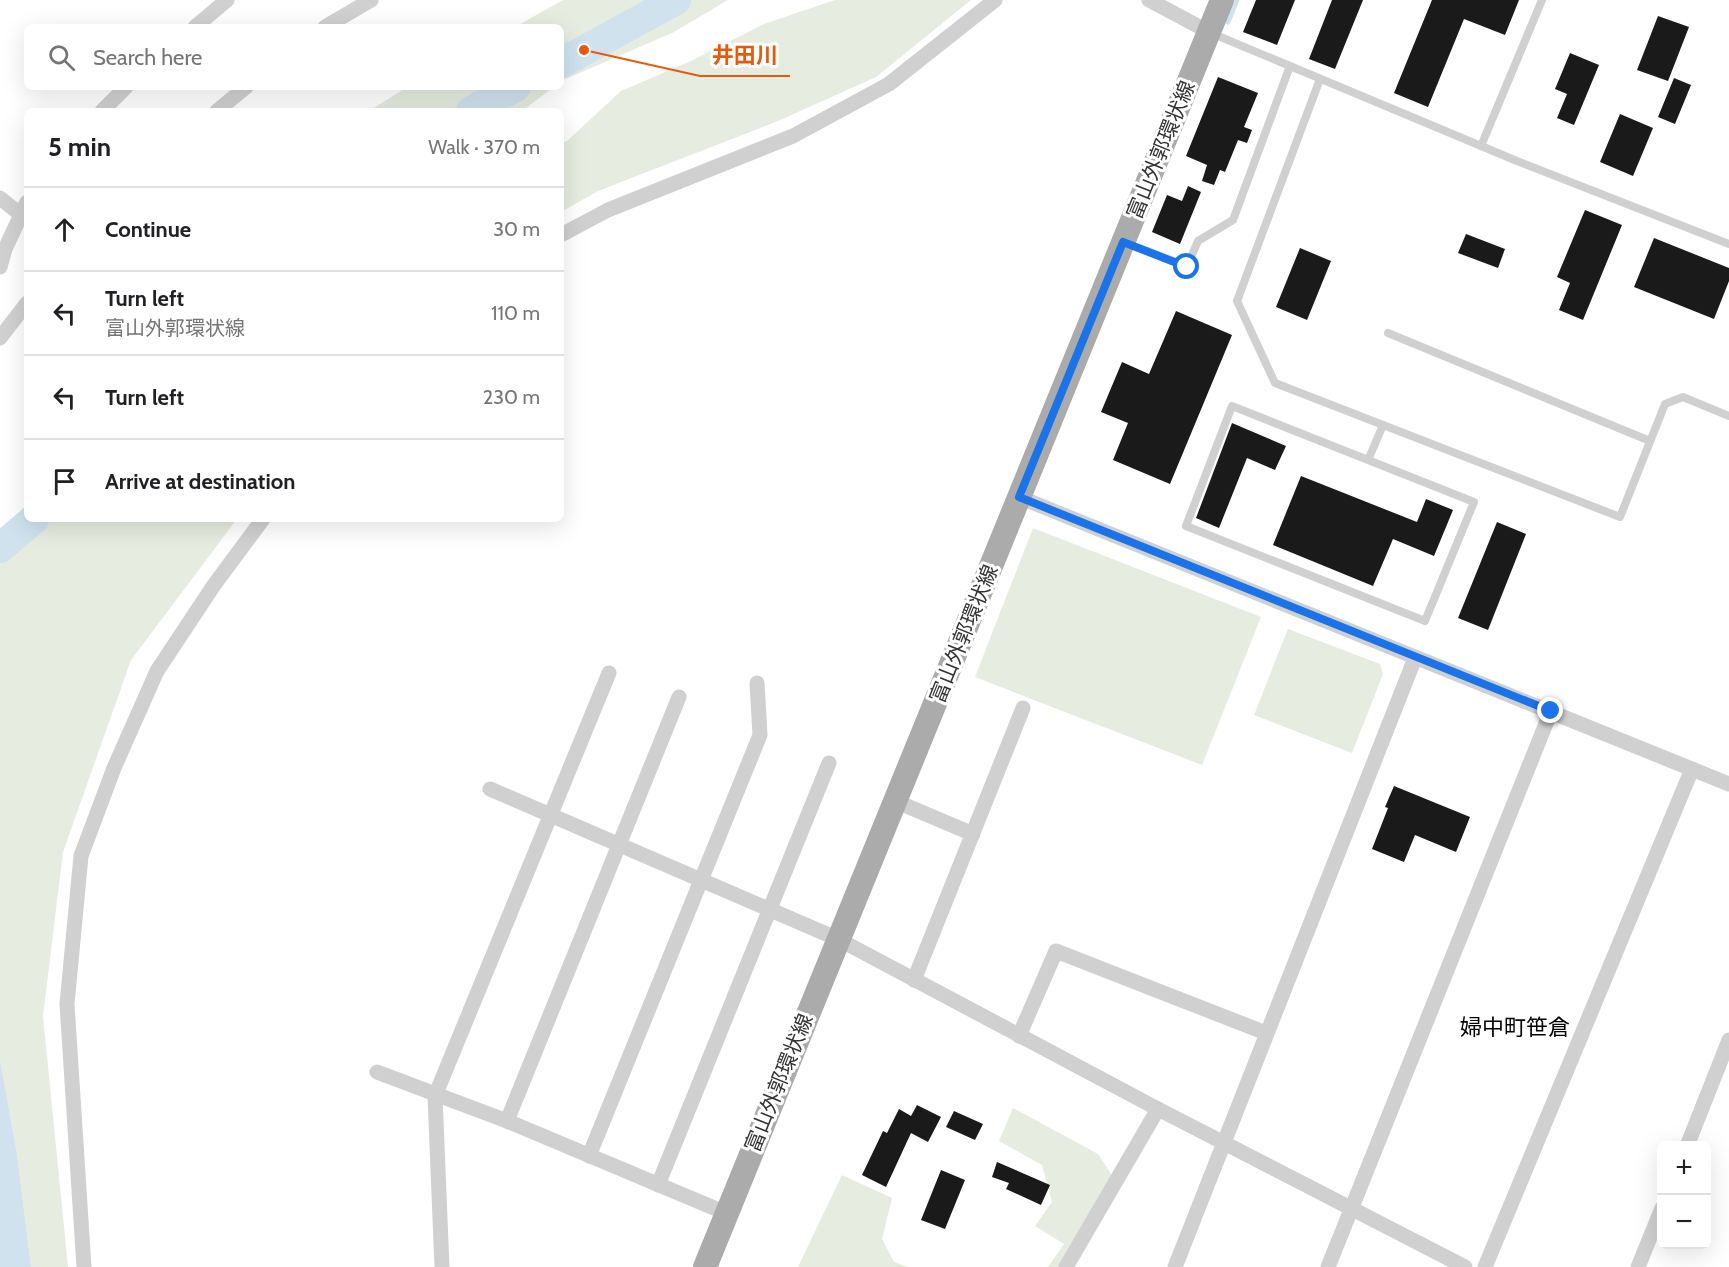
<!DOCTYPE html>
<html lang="en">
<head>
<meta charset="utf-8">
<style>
	:root { --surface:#fff; --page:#f6f6f6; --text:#202124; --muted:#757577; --line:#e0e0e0 }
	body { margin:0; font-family:Cabin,"Noto Sans JP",sans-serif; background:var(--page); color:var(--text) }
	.controls { position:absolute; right:18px; bottom:18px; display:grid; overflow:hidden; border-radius:9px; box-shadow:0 6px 24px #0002 }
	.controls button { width:54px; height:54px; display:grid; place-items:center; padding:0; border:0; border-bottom:2px solid var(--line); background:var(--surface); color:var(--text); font:30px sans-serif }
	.stop { position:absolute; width:18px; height:18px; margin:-14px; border:4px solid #1a73e8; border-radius:50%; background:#fff }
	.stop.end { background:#1a73e8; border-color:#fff; box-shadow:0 2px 6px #0008 }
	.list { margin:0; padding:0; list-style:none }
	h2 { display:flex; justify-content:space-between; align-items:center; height:78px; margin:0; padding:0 24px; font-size:26px }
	h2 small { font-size:20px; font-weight:400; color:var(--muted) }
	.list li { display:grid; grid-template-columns:39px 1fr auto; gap:18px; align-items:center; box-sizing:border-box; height:84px; padding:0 24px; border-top:2px solid var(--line) }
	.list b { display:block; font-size:22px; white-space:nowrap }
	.list p { margin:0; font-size:20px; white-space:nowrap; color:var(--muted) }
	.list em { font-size:20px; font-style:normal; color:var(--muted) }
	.icon { flex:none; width:33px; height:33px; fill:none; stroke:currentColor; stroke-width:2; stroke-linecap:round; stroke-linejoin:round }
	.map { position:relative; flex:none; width:1729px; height:1267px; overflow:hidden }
	.search { position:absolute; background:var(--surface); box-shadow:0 6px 24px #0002; left:24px; top:24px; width:540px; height:66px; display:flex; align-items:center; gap:15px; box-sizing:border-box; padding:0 21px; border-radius:9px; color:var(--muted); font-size:22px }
	.panel { position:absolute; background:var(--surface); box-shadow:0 6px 24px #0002; left:24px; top:108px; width:540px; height:414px; border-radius:9px }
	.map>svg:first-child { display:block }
	.green { fill:#e6ecdf }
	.water { fill:#cfe2ee }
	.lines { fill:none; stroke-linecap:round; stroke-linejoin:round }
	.stream { stroke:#cfe2ee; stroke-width:5 }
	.river { stroke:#cfe2ee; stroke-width:30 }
	.building { fill:#1a1a1a }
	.lane { stroke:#d0d0d0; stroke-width:8 }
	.street { stroke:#d0d0d0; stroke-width:15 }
	.primary { stroke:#ababab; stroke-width:24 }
	.route { stroke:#1a73e8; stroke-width:8 }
	.labels { text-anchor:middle; stroke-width:6; stroke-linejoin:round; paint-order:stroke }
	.street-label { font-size:21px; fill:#333; stroke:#fff }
	.neighbourhood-label { font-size:22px; fill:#000; stroke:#fff }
	.leader { fill:none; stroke:#e8590c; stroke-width:2 }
	.callout-dot { fill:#e8590c; stroke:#fff; stroke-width:2 }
	.callout-label { font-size:22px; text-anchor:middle; font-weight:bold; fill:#e8590c; stroke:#fff; stroke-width:6; stroke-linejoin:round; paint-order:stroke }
</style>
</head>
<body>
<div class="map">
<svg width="1729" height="1267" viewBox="0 0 1729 1267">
	<rect width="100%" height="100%" fill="#fff"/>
	<g class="green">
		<polygon points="563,0 728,0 674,32 561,81 561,27 515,27"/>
		<polygon points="835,0 971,0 876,77 778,121 598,191 561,212 561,143 567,141 621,91 691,61 764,24"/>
		<polygon points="407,87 554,87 522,111 369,111"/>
		<polygon points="30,519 237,519 131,660 63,852 43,1016 68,1267 31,1267 17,1154 0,1059 0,559"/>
		<polygon points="1033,528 1261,617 1202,765 975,677"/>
		<polygon points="1288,629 1380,664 1383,674 1352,753 1254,715"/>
		<polygon points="1013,1108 1098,1154 1115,1180 1069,1267 1048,1267 1064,1244 1035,1226 1052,1202 1042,1165 999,1141"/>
		<polygon points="842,1175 892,1198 882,1239 894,1262 908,1267 798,1267"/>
	</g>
	<polygon class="water" points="0,1059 17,1154 31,1267 0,1267"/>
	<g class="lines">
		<polyline class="stream" points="1228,22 1237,0"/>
		<g class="river">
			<polyline points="561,63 676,0"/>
			<polyline points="471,111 516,87"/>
			<polyline points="0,548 34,519"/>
		</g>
	</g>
	<g class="building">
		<polygon points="1256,0 1295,0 1277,45 1243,32"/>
		<polygon points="1332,0 1363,0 1335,69 1309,59"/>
		<polygon points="1432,0 1519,0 1505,35 1464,19 1428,107 1394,93"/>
		<polygon points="1658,16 1689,27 1668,81 1637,70"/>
		<polygon points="1570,53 1599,65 1574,125 1557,118 1567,94 1555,89"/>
		<polygon points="1218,77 1258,93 1244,127 1252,130 1247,143 1238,140 1225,172 1220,170 1214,185 1202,181 1207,165 1186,156"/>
		<polygon points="1674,78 1691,85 1675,124 1658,117"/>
		<polygon points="1620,114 1653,128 1633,176 1600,162"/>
		<polygon points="1188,186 1201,192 1180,244 1152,232 1167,195 1182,201"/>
		<polygon points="1585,210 1622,225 1583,320 1559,310 1570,283 1557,277"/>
		<polygon points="1466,234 1505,249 1498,268 1458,253"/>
		<polygon points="1654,238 1729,268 1729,281 1714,319 1634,287"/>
		<polygon points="1300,248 1331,261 1307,320 1276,307"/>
		<polygon points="1176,311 1232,335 1170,484 1113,460 1128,423 1101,412 1122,362 1149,374"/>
		<polygon points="1232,423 1286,446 1275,470 1247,458 1219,528 1196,518"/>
		<polygon points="1301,476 1417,522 1426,499 1453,510 1434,556 1393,539 1373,586 1273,545"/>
		<polygon points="1497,522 1526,534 1488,630 1458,618"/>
		<polygon points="1394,786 1470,817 1456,852 1415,835 1404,862 1372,849 1388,808 1385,807"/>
		<polygon points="917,1105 941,1117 928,1142 911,1133 886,1187 862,1175 883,1131 887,1133 899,1109 911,1116"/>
		<polygon points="954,1111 983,1124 975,1140 946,1127"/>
		<polygon points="997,1162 1050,1185 1041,1205 1006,1189 1009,1183 992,1177"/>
		<polygon points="941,1170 965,1180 945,1229 921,1220"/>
	</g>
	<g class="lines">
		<g class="lane">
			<polyline points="1211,33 1517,161 1729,244"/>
			<polyline points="1320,79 1237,301 1275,383 1620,517 1665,404 1683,397 1729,416"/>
			<polyline points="1481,146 1542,0"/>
			<polyline points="1126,243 1187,266 1198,241 1233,220 1290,66"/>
			<polyline points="1388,333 1650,441"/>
			<polygon points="1232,406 1474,502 1425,621 1186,526"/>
			<polyline points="1369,458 1383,425"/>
		</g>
		<g class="street">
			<polyline points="1149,0 1209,32"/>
			<polyline points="195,27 227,0"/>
			<polyline points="325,27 371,0"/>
			<polyline points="102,111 126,87"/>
			<polyline points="217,111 246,87"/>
			<polyline points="0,198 20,214"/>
			<polyline points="561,235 608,210 793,136 889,84 995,0"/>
			<polyline points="0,267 5,249 27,202"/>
			<polyline points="0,338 27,303"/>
			<polyline points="1019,497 1729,784"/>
			<polyline points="490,789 838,939 1158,1109 1465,1267"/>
			<polyline points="895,801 973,834"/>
			<polyline points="914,980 1023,708"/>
			<polyline points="1019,1036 1056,951 1266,1033"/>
			<polyline points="377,1072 507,1121 726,1213"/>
			<polyline points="507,1121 679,697"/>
			<polyline points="1687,1146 1729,1040"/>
			<polyline points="589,1156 760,735 757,683"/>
			<polyline points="658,1185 829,763"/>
			<polyline points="84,1267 67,1004 81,856 114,768 157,671 214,585 263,519"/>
			<polyline points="442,1267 435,1096 609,673"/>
			<polyline points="1066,1267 1158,1109"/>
			<polyline points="1175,1267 1415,658"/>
			<polyline points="1328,1267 1551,711"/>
			<polyline points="1485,1267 1692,769"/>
			<polyline points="1638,1267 1662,1208"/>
		</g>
		<polyline class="primary" points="705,1267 1222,0"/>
	</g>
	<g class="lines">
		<polyline class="route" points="1187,267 1123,242 1019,497 1551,711"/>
	</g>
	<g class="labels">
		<g class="street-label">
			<text transform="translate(1161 150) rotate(-68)" y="7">富山外郭環状線</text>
			<text transform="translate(964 634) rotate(-68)" y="7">富山外郭環状線</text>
			<text transform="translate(779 1083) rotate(-68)" y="7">富山外郭環状線</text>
		</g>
		<g class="neighbourhood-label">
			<text x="1515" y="1035">婦中町笹倉</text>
		</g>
	</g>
	<path class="leader" d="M584 50L700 76H790"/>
	<circle class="callout-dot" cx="584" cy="50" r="6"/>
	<g class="callout-label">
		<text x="745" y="63">井田川</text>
	</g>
</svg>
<div class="controls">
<button>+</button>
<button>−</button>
</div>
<div class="stop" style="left:1187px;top:267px"></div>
<div class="stop end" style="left:1551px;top:711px"></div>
<div class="search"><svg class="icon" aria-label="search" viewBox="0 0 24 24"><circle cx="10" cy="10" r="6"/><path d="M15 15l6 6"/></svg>Search here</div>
<section class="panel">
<h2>5 min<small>Walk · 370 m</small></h2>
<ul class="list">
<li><svg class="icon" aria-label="ahead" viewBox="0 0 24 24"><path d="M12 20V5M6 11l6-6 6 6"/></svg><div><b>Continue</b></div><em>30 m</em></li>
<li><svg class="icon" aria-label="left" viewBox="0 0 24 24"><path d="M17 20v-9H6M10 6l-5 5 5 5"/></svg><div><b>Turn left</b><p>富山外郭環状線</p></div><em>110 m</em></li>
<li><svg class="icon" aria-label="left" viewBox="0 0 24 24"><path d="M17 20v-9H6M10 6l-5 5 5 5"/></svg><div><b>Turn left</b></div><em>230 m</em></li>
<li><svg class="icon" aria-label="arrive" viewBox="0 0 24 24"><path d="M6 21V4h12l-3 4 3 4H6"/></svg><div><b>Arrive at destination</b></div></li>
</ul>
</section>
</div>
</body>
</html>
